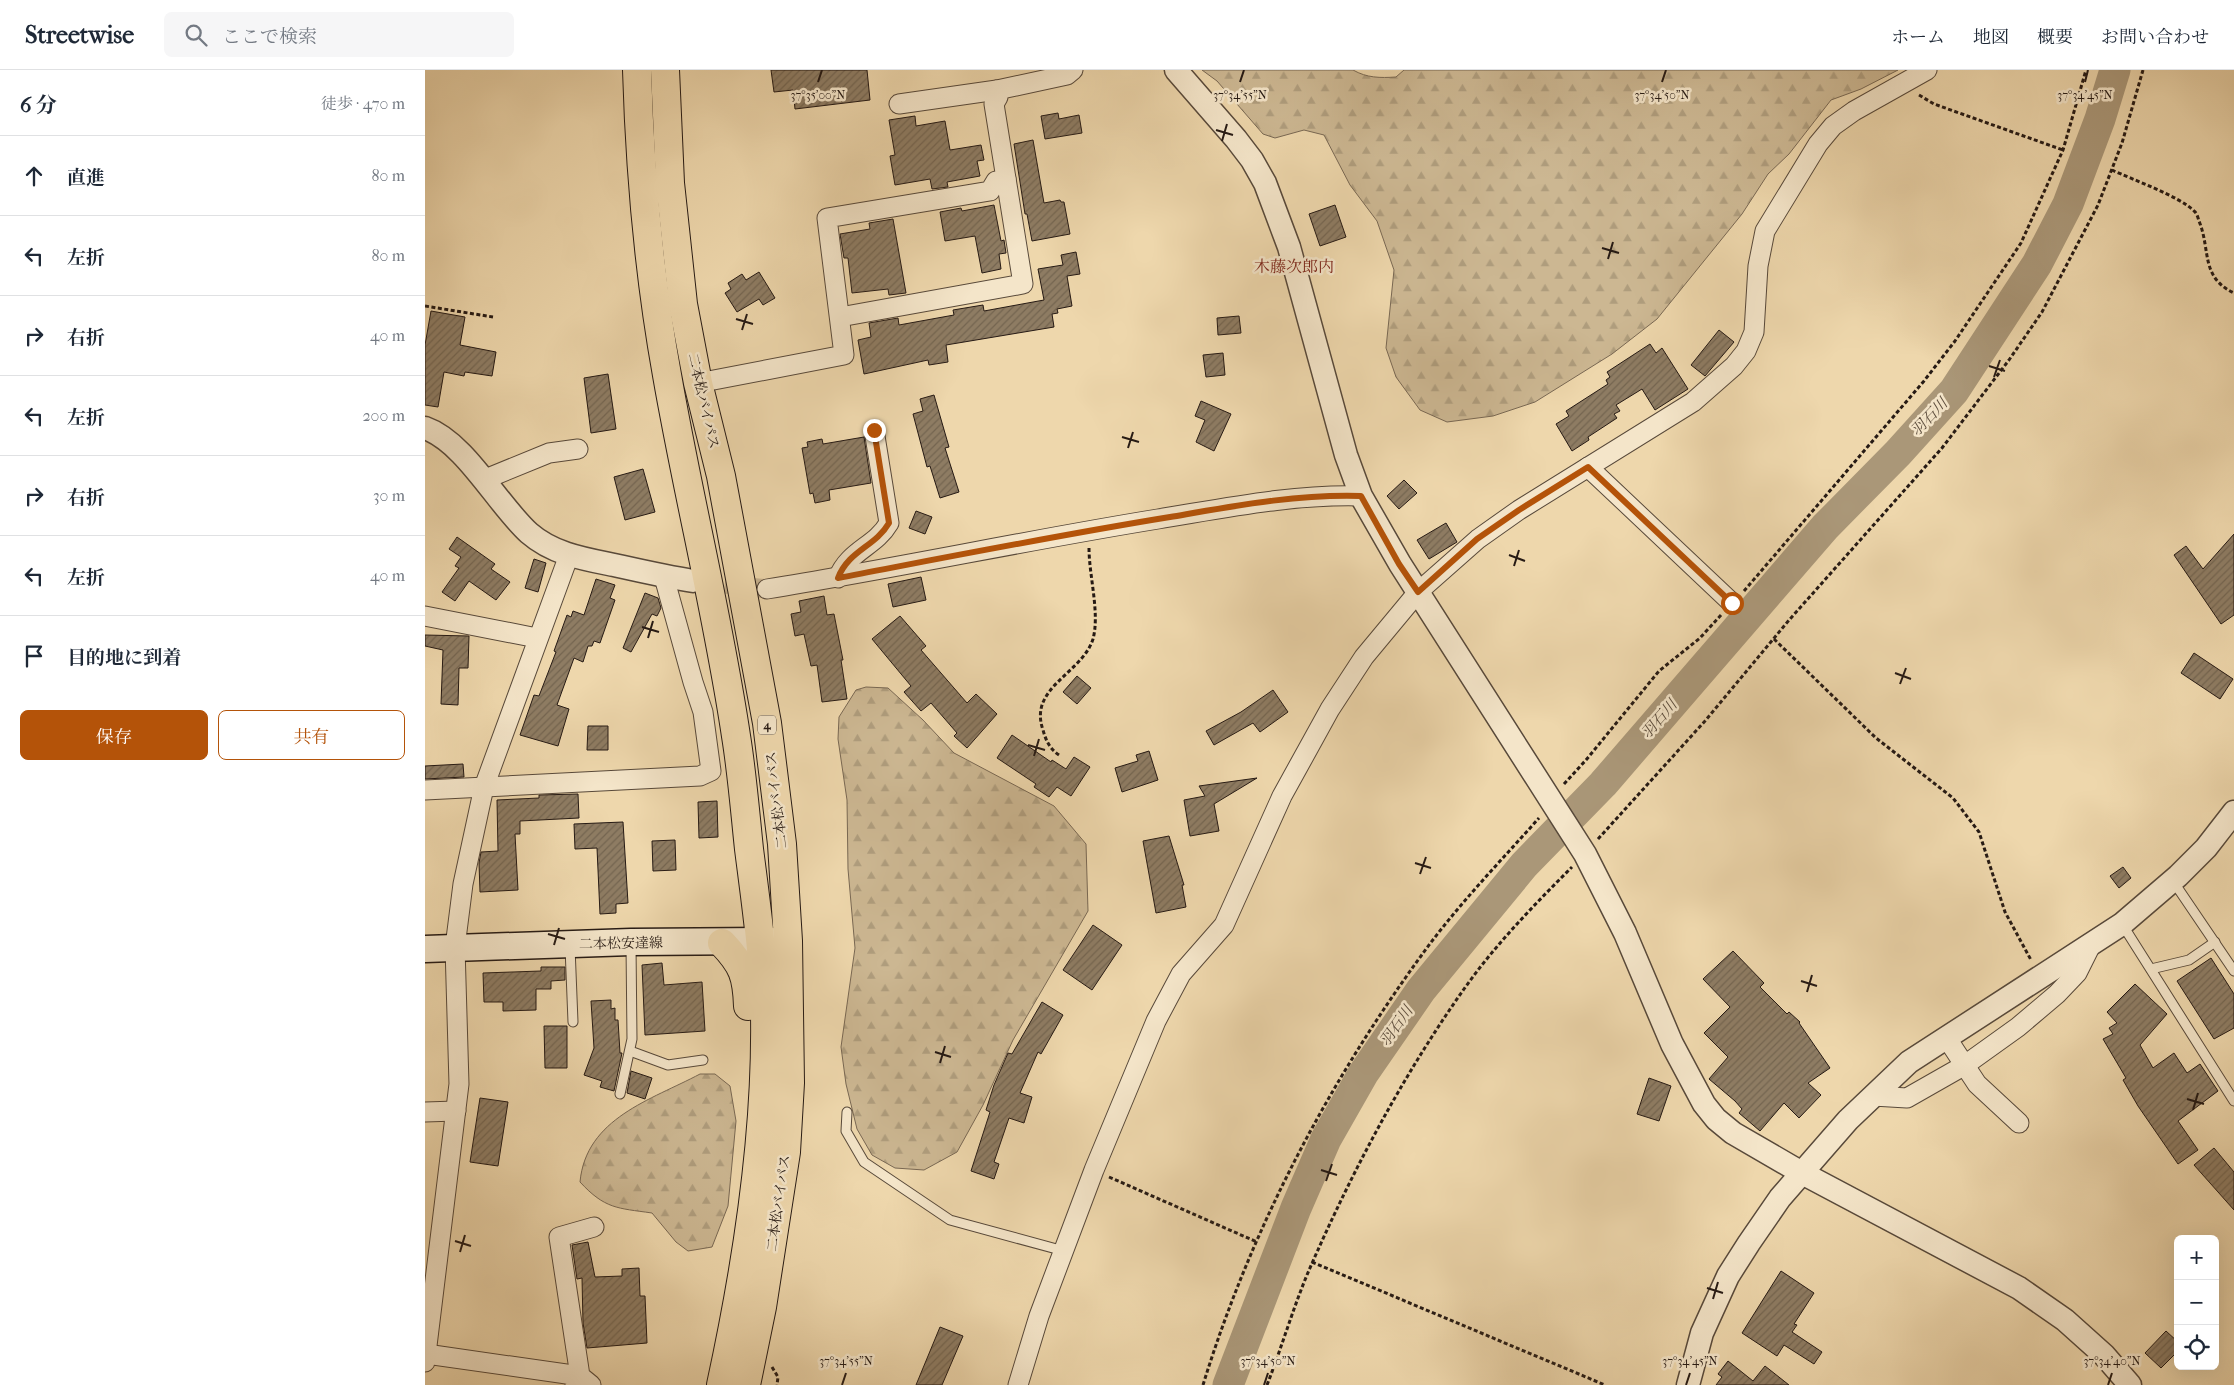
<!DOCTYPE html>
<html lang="ja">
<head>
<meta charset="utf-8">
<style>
	:root { --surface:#fff; --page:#f6f6f7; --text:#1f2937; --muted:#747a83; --line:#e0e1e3; --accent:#b45309 }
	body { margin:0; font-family:"IM FELL French Canon","Noto Serif JP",serif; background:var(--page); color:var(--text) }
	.controls { position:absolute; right:15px; bottom:15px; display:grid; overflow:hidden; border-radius:8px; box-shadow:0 5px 20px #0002 }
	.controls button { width:45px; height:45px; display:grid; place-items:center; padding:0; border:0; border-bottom:1px solid var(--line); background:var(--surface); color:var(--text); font:25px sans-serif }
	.stop { position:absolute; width:15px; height:15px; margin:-11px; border:4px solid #b45309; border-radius:50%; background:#fff }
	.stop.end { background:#b45309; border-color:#fff; box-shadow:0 1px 5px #0008 }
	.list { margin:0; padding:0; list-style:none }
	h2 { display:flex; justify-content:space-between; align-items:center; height:65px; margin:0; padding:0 20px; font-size:21px }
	h2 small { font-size:16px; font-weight:400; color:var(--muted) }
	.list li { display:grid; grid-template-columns:32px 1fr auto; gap:15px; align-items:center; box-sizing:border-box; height:80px; padding:0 20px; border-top:1px solid var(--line) }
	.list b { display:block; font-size:19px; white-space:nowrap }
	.list em { font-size:16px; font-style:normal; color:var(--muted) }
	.actions { display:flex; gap:10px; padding:15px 20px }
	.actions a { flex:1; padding:11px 0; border:1px solid var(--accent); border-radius:8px; text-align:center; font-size:18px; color:var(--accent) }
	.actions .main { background:var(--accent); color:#fff }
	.icon { flex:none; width:28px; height:28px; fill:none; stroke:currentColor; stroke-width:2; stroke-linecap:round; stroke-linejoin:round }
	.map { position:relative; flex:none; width:1809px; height:1315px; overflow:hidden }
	header { display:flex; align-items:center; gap:30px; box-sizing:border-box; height:70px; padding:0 25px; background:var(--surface); border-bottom:1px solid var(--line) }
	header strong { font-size:24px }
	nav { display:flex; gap:28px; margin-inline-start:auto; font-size:18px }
	.search { width:350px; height:45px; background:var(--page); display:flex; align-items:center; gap:12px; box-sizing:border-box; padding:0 18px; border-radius:8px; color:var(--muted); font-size:19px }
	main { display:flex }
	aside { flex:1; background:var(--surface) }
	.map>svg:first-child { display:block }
	.forest { fill:url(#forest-firs); stroke:#796853 }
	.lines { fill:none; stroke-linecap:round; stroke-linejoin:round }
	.river { stroke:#aa9778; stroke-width:31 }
	.building { fill:url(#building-hatch); stroke:#261a14 }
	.minor-tunnel { stroke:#c6b18e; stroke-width:19; stroke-dasharray:19 9; stroke-linecap:butt }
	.service-casing { stroke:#58493a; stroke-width:11 }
	.minor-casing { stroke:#58493a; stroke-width:21 }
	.tertiary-casing { stroke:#58493a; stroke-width:25 }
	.secondary-casing { stroke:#261a14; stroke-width:29 }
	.trunk-casing { stroke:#261a14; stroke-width:30 }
	.path { stroke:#261a14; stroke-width:3; stroke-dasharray:4 2.5; stroke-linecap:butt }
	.service { stroke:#f4e5c9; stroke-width:9 }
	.minor { stroke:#f4e5c9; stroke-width:19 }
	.tertiary { stroke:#f4e5c9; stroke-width:22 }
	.secondary { stroke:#f4e5c9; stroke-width:26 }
	.trunk { stroke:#eed7ac; stroke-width:28 }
	.route { stroke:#b45309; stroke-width:6 }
	.ticks { fill:none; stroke:#261a14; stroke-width:2 }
	.labels { text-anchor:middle; stroke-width:5; stroke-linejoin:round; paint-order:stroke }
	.shield { fill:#f4e5c9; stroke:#64574a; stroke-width:1 }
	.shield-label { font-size:12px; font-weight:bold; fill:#261a14 }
	.street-label { font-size:14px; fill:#261a14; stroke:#f4e5c9 }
	.water-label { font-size:15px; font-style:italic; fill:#5b4c3c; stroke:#f4e5c9 }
	.quarter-label { font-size:16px; fill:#7a1f14; stroke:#f4e5c9 }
	.ticks-label { font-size:12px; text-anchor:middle; fill:#261a14; stroke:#f4e5c9; stroke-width:5; stroke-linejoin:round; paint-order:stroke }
</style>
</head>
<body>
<header>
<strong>Streetwise</strong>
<div class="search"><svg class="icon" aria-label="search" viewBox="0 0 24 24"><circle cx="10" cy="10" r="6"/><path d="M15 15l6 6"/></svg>ここで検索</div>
<nav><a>ホーム</a><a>地図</a><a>概要</a><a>お問い合わせ</a></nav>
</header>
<main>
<aside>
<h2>6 分<small>徒歩 · 470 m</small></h2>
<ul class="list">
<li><svg class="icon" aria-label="ahead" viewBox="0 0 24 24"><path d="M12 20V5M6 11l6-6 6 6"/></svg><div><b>直進</b></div><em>80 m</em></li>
<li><svg class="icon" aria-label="left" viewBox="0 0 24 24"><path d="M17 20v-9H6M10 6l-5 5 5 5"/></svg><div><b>左折</b></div><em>80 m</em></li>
<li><svg class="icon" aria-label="right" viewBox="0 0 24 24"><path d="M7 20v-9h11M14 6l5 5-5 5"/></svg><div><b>右折</b></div><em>40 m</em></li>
<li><svg class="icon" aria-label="left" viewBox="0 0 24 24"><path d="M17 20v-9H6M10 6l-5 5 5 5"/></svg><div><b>左折</b></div><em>200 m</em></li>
<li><svg class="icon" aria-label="right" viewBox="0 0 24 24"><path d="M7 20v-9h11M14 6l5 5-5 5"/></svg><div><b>右折</b></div><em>30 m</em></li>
<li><svg class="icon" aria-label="left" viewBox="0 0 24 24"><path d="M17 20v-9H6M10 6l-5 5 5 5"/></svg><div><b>左折</b></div><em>40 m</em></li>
<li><svg class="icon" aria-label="arrive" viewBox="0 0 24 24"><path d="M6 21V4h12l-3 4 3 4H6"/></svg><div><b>目的地に到着</b></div></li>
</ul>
<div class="actions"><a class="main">保存</a><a>共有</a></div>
</aside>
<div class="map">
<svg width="1809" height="1315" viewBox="0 0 1809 1315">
	<defs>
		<pattern id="forest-firs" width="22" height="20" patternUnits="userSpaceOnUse" patternTransform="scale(1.25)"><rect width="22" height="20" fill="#ccb792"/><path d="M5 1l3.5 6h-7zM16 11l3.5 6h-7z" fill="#af9d7d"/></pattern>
		<pattern id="building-hatch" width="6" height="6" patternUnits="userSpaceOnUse" patternTransform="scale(1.25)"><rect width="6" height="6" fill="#8e7c63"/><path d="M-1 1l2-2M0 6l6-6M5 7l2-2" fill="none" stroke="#746550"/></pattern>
	</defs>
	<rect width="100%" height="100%" fill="#eed7ac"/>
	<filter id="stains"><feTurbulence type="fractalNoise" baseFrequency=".004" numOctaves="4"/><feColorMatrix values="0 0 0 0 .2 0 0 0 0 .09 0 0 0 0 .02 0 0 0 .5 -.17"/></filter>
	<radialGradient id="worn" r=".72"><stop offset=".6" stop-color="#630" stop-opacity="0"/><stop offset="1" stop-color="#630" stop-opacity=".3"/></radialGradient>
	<g class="forest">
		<path d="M 777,0 L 928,0 C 942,8 955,8 971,7 L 979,0 L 1473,0 L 1436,19 L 1406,30 L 1364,84 L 1343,104 L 1317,144 L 1232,249 L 1187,284 L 1110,332 L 1068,346 L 1022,352 L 995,340 L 971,307 L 961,278 L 969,200 L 952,151 L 925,115 L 899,65 L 879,60 L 850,68 L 838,64 L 792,11 Z"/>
		<polygon points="441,617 463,618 498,650 529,683 629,736 661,774 663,841 588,970 558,1035 532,1082 499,1100 470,1098 447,1085 432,1059 421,1014 416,977 430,878 423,799 422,730 413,669 414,647 431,620"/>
		<path d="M 275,1004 L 290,1004 L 305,1016 L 311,1051 L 303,1136 L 287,1177 L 263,1181 L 251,1172 L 227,1143 C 192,1138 180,1139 155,1112 C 161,1048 226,1030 275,1004 Z"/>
	</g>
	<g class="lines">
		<polyline class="river" points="803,1315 871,1138 901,1069 938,1004 996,920 1099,795 1178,714 1400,457 1473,383 1529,321 1612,194 1643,134 1675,49 1690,0"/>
	</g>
	<g class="building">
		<polygon points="346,0 442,0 445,30 370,39 368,20 349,22"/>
		<polygon points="633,43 634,49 654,45 657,63 620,69 616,46"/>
		<polygon points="490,46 491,56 520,51 525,80 556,75 559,90 552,91 555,106 522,112 523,117 507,119 505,109 470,115 465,86 470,85 464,50"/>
		<polygon points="608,70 619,133 635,130 636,132 639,132 645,164 607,171 602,144 600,144 589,74"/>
		<polygon points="569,135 576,171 579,170 581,183 574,184 576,199 557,203 550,166 520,171 515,142 536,138 537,141"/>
		<polygon points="910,135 921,167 895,176 884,144"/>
		<polygon points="468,149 481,223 464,225 463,219 427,223 423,188 419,188 415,164 445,159 444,153"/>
		<polygon points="651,182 655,204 642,206 647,236 632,239 633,243 627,244 629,257 521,275 523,292 504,295 503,290 439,304 433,270 446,267 444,253 473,248 474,255 529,245 528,240 558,235 559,241 619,230 613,199 638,195 636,185"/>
		<polygon points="334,202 350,228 338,235 334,229 312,242 300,223 306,219 303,213 317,204 321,210"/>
		<polygon points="6,241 40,247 35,275 71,282 67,306 40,302 39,306 19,302 13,337 0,335 0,275"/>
		<polygon points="814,246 816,263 793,265 792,248"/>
		<polygon points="1294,260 1309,272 1280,306 1266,295"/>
		<polygon points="1225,274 1231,283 1237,278 1263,319 1230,340 1217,319 1191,335 1195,341 1189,344 1192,348 1163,367 1164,370 1147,381 1131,354 1144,346 1141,341 1183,314 1181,310 1185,307 1182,302"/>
		<polygon points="798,283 800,305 781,307 778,285"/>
		<polygon points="183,304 191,359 166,363 159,308"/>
		<polygon points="509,325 524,377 520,378 534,422 515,428 505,396 502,397 488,344 498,341 495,329"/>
		<polygon points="776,331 806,344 789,381 771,372 780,350 770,346"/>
		<polygon points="439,367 446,413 404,420 405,430 390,433 388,423 385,424 377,378 383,377 382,372 397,369 398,374"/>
		<polygon points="218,399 230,442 200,450 189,407"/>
		<polygon points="979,410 992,423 974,439 962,426"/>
		<polygon points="491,441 507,447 500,464 484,458"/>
		<polygon points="1021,453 1032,472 1004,489 992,470"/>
		<polygon points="1809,464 1809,545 1796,554 1749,485 1761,476 1778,499"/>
		<polygon points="32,467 70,494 66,499 85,512 71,530 44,511 30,531 17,522 34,498 30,496 36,487 24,479"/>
		<polygon points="109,489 121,493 113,522 100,518"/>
		<polygon points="496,507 501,530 468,537 463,514"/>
		<polygon points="171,509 190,515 185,528 190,530 175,573 169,571 167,576 163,576 158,592 149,588 132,635 144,639 133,676 95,665 109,625 114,626 131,582 129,581 142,545 146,547 148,541 159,545"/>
		<polygon points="220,523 233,528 236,538 232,546 227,544 206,582 198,578"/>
		<polygon points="399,526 402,545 409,544 418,590 416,590 422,629 397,632 392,595 386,596 379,564 370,566 366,544 376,542 374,531"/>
		<polygon points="475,546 501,576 496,580 542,633 551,624 572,644 542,678 529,666 532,663 506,633 496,641 479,622 486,616 447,569"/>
		<polygon points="0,565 44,566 43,598 34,598 33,635 16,634 18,580 0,576"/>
		<polygon points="1769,583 1808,609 1795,629 1756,603"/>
		<polygon points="652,606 666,618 652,634 638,622"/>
		<polygon points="848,620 863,642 835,662 828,653 789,675 781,661 816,642"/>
		<polygon points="163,656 183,656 183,680 162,680"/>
		<polygon points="587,665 626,692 627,690 641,699 649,687 665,697 646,726 632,717 624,727 609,717 611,714 572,688"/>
		<polygon points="724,681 733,710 697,722 690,698 713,691 711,685"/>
		<polygon points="38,694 39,707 0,709 0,696"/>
		<polygon points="832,708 789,734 794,761 765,766 759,730 780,726 774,716"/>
		<polygon points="153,724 154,748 95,751 95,764 90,764 93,820 55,822 54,793 56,782 73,781 72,730 114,728 114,725"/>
		<polygon points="292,731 293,767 274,768 273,732"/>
		<polygon points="198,752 203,833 191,834 191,843 175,844 172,778 150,779 149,754"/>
		<polygon points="744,766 759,815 757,815 761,837 731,843 718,771"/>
		<polygon points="250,770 251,800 228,801 227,771"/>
		<polygon points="1698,797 1706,808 1694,818 1685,806"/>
		<polygon points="668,855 697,875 667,920 638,900"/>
		<polygon points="1308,881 1339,913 1335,917 1362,944 1364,942 1375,952 1374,953 1405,998 1383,1013 1396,1025 1374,1048 1359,1033 1335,1061 1314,1043 1317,1039 1310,1031 1284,1009 1303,987 1279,963 1305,937 1278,909"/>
		<polygon points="1786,888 1809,924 1809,958 1789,969 1752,911"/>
		<polygon points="237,893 239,915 277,912 280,961 220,965 217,895"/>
		<polygon points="116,897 140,897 140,910 126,911 126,919 111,919 111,940 78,941 78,932 59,932 58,903 116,901"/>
		<polygon points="1710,914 1742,944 1715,975 1728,998 1749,983 1762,1003 1775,994 1793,1021 1753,1051 1773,1080 1753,1094 1713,1036 1698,1010 1701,1008 1678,969 1688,964 1684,958 1692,953 1682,942"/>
		<polygon points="186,930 186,939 190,938 190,950 193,950 195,983 197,983 189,1021 175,1017 177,1011 159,1005 169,978 166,931"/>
		<polygon points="617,932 638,945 616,984 613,982 595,1023 607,1027 599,1053 584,1048 569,1092 574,1094 569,1109 546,1101 565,1042 561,1040 569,1015 583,983 587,984"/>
		<polygon points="119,956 142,956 142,998 120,998"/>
		<polygon points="206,1001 227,1008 220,1029 202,1023"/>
		<polygon points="1224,1008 1246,1016 1234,1051 1212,1044"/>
		<polygon points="55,1028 83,1032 73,1096 45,1092"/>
		<polygon points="1789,1078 1809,1102 1809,1140 1769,1095"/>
		<polygon points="163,1172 170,1207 197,1206 197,1199 214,1198 215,1226 220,1226 222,1273 162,1278 158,1253 157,1208 152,1209 147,1175"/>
		<polygon points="1356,1201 1389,1223 1369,1254 1372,1255 1367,1262 1397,1282 1389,1294 1359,1275 1352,1286 1317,1263"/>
		<polygon points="515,1257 538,1266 517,1315 491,1315"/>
		<polygon points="1741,1261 1753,1272 1753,1281 1736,1298 1720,1283"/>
		<polygon points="1303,1291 1328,1311 1340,1296 1364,1315 1291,1315 1297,1307 1293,1304"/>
	</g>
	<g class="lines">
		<polyline class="minor-tunnel" points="272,511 342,519"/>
		<g class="service-casing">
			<g id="service">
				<polyline points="1748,811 1809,901"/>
				<polyline points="1697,854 1809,1031"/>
				<polyline points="145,877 148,952"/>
				<polyline points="1726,899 1764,890 1790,872"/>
				<polyline points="205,981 243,995 278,990"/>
				<polyline points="195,1024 207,969 206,875"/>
				<polyline points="422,1042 421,1061 439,1092 525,1150 639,1181"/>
			</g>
		</g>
		<g class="minor-casing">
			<g id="minor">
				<polyline points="474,34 572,20 642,5 648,0"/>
				<polyline points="415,247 598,214 569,34 573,27 572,20"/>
				<polyline points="273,313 419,285 402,148 565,121 571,111 581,109"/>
				<polyline points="1163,397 1307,533"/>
				<polyline points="58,410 124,383 153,379"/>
				<path d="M 413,508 C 424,480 450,477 464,453 L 449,360"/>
				<path d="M 342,519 C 473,498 603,470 733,449 C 801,438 868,424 936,426"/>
				<polyline points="0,546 112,568"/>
				<polyline points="0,720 275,706 286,701 278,642 268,612 239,507"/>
				<polyline points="1521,967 1552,1014 1594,1053"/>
				<polyline points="1448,1026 1482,1028 1540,995 1593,957 1632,924 1652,903 1666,875"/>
				<polyline points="0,1042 31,1041"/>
				<polyline points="1,1284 155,1306 150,1315"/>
				<polyline points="0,1292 34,1014 30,877 38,814 59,717 144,485"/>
				<polyline points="166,1315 155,1306 134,1167 169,1157"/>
				<polyline points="593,1315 614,1246 669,1100 731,951 756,904 799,855 857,726 905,639 939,587 993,522 1053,469 1094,440 1268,332 1309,296 1321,281 1329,262 1333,196 1340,161 1393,74 1408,56 1429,41 1502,0"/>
			</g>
		</g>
		<g class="tertiary-casing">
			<g id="tertiary">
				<polyline points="751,0 811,69 827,90 840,113 864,177 921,385 936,426 975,494 1160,784 1200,863 1247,974 1279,1034 1291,1049 1308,1063 1377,1103 1594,1218 1640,1250 1679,1285 1705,1315"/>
				<path d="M 0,358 C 40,372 72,434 104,463 C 128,484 159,489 189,495 C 216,501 242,507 268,511"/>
				<polyline points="1263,1315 1277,1263 1303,1206 1324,1173 1355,1128 1423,1050 1484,992 1697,854 1753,806 1781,778 1809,742"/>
			</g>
		</g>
		<g class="secondary-casing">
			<polyline id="secondary" points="0,879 206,872 357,871"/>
		</g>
		<g class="trunk-casing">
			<g id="trunk">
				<path d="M 212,0 C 215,102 224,205 242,305 C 263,426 293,545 311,666 C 317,703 320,741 324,779 C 331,834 339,889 340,945 C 342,1067 322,1195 296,1315"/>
				<polyline points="240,0 245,113 258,234 273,313 296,406 342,653 357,774 363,871 365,1013 361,1082 337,1237 321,1315"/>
				<path d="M 297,873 C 318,895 322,906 323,936"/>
			</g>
		</g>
		<g class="path">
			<polyline points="1494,25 1509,34 1638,80"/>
			<path d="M 1687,100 C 1706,109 1756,127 1769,141 C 1772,143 1773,148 1774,151 C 1786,180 1775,207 1809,223"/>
			<polyline points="0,236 68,247"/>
			<polyline points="1319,521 1499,311 1530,271 1596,173 1638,80 1661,0"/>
			<polyline points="1349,569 1451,668 1528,728 1554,762 1580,842 1606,890"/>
			<path d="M 634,685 C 625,679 621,671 618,660 C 603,617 657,604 668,569 C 675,543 664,506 664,478"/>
			<polyline points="1139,714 1161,690 1234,601 1275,568 1296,545"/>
			<polyline points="1173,769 1280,651 1365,549 1517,378 1584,290 1617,242 1673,135 1697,73 1718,0"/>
			<polyline points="684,1107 832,1172"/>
			<polyline points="887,1192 1180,1315"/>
			<polyline points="347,1297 353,1307 352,1315"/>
			<path d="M 778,1315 C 825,1162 902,1015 996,886 C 1031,837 1074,793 1114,748"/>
			<path d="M 842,1315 C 858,1274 870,1231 888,1191 C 930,1096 979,1004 1039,919 C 1070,875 1109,835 1147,797"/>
		</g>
		<use href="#service" class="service"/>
		<use href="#minor" class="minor"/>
		<use href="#tertiary" class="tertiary"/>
		<use href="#secondary" class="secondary"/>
		<use href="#trunk" class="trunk"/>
	</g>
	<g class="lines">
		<path class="route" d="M 449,360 L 464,453 C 450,477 424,480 413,508 C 523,487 634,465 745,447 C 809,436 871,424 936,426 L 974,494 L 993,522 L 1052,469 L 1094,440 L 1163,397 L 1307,533"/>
	</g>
	<path class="ticks" d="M 393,12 L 397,0M 815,12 L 819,0M 1237,12 L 1241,0M 1660,12 L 1663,0M 791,60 L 808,65M 797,71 L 802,54M 1177,178 L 1194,183M 1183,189 L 1188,172M 311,249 L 328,254M 317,260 L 322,244M 1564,296 L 1580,301M 1569,307 L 1575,290M 697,367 L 714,372M 703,378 L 708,362M 1084,485 L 1100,491M 1089,496 L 1094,480M 217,557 L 234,562M 223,568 L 228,551M 1470,603 L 1486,609M 1475,614 L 1481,598M 603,675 L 620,680M 609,686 L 614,669M 990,793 L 1006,798M 995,804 L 1001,787M 123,864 L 140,869M 129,875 L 134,858M 1376,911 L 1392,916M 1382,922 L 1387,905M 510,982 L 526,987M 515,993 L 520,976M 1762,1029 L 1779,1034M 1768,1040 L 1773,1023M 896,1100 L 912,1105M 901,1111 L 907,1094M 30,1171 L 46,1176M 35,1182 L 40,1165M 1282,1218 L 1298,1223M 1288,1229 L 1293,1212M 417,1315 L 421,1303M 839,1315 L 843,1303M 1261,1315 L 1265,1303M 1683,1315 L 1687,1303"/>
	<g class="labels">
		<rect class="shield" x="333" y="645.5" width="18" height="19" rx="4"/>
		<g class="shield-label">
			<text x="342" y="659">4</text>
		</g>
		<g class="street-label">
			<text transform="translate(279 331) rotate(77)" y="5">二本松バイパス</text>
			<text transform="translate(351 730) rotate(-97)" y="5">二本松バイパス</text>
			<text transform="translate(196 873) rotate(-1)" y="5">二本松安達線</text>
			<text transform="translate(353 1133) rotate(-82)" y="5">二本松バイパス</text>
		</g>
		<g class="water-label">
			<text transform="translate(1504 347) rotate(-46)" y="5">羽石川</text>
			<text transform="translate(1234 649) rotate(-49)" y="5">羽石川</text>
			<text transform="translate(971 956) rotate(-55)" y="5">羽石川</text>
		</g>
		<g class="quarter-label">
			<text x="869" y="202">木藤次郎内</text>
		</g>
	</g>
	<g class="ticks-label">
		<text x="393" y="29">37°35'00"N</text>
		<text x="815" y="29">37°34'55"N</text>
		<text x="1237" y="29">37°34'50"N</text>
		<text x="1660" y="29">37°34'45"N</text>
		<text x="421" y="1295">37°34'55"N</text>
		<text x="843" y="1295">37°34'50"N</text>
		<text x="1265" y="1295">37°34'45"N</text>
		<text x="1687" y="1295">37°34'40"N</text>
	</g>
	<rect width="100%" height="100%" filter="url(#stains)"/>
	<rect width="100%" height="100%" fill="url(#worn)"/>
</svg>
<div class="controls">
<button>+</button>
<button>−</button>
<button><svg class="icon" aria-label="locate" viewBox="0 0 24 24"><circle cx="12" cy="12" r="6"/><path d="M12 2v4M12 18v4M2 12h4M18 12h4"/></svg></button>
</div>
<div class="stop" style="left:1307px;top:533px"></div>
<div class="stop end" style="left:449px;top:360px"></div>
</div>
</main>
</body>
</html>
